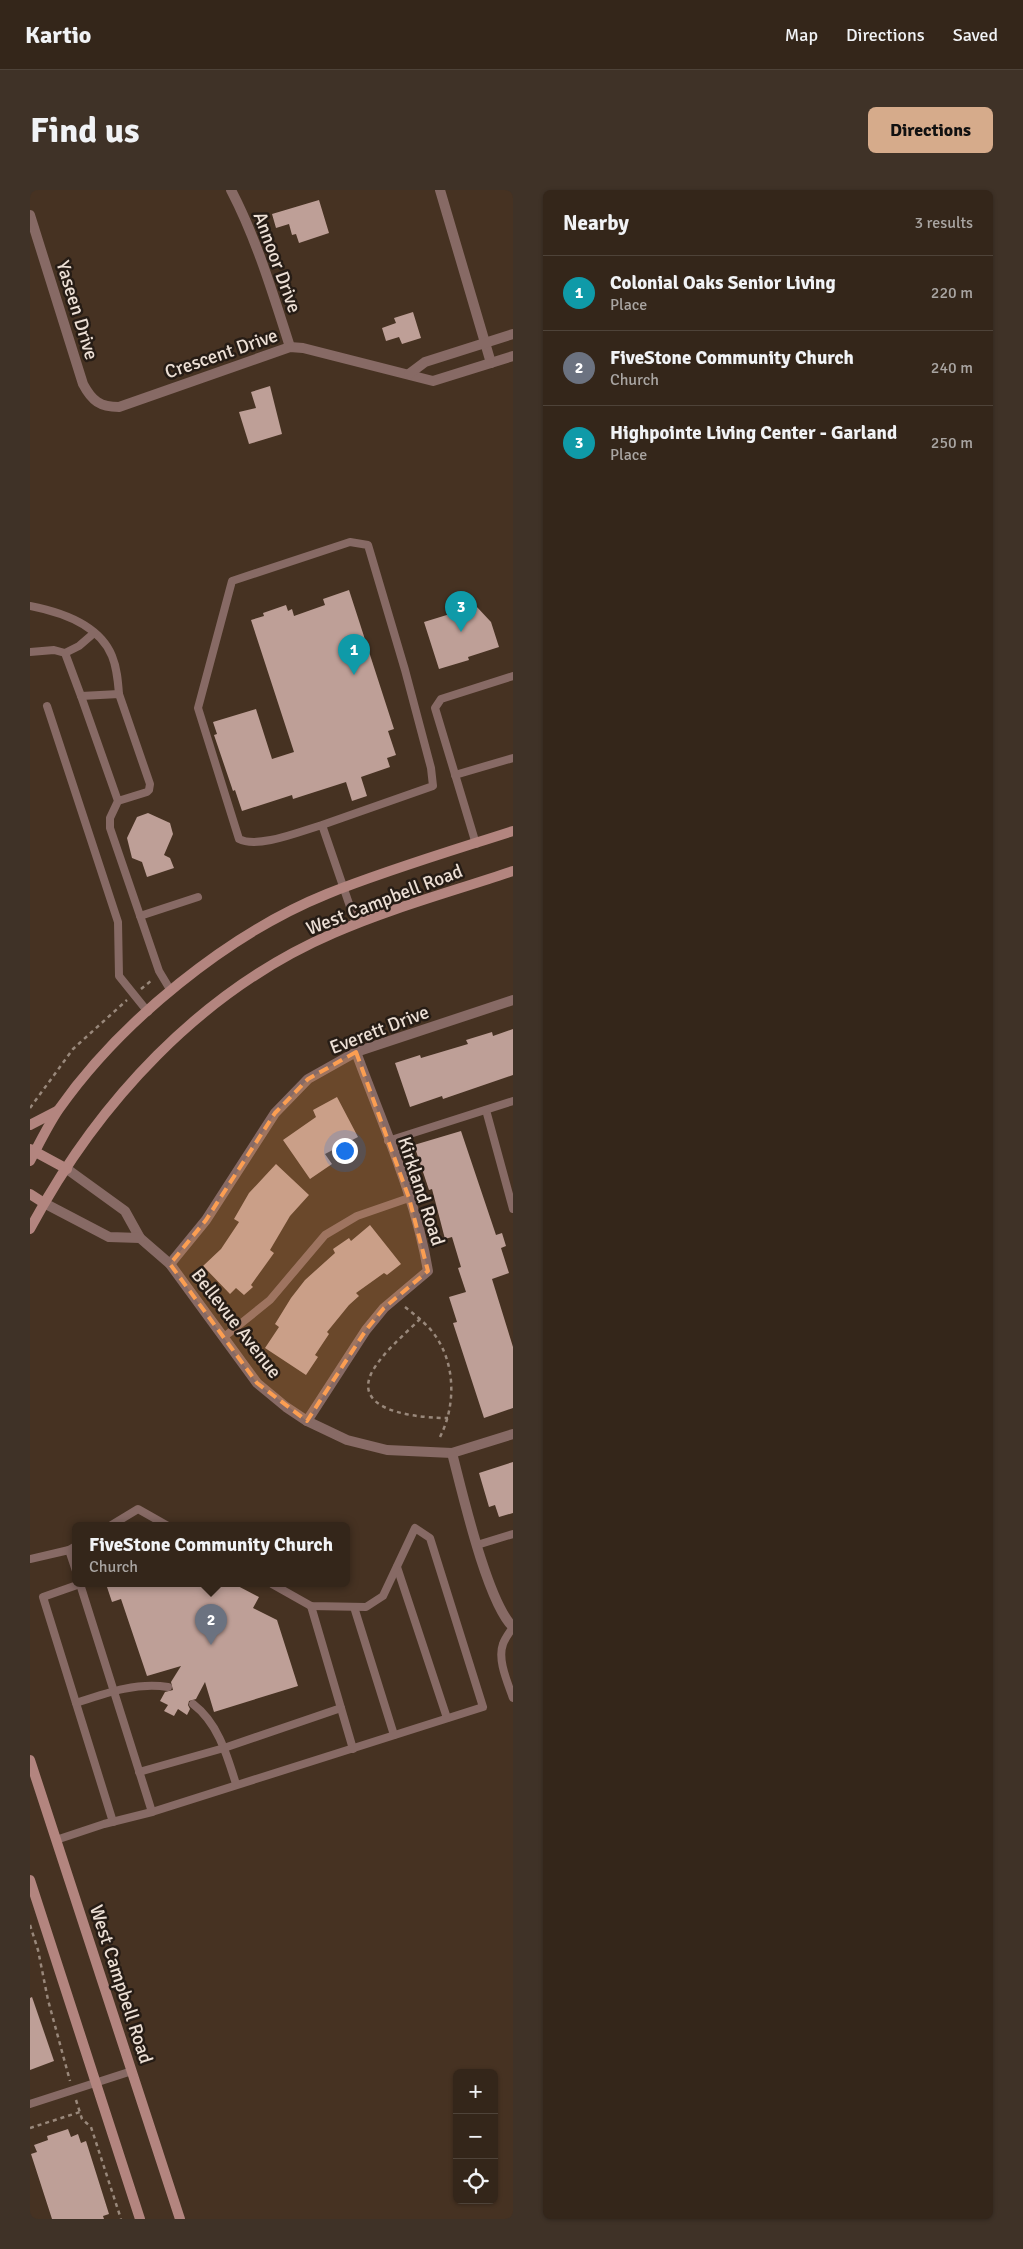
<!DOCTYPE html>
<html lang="en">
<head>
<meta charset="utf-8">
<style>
	:root { --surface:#34261a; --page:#3f3227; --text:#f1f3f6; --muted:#a9a5a2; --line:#4e4339; --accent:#d6ab8b }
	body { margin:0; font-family:Signika,sans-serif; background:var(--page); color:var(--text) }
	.controls { position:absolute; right:15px; bottom:15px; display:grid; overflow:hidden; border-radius:8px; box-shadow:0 1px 4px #0004 }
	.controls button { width:45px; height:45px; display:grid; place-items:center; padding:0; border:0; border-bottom:1px solid var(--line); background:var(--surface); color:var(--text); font:25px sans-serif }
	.you { position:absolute; left:314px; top:960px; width:18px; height:18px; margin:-12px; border:4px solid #fff; border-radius:50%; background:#1a73e8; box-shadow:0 0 0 8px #1a73e833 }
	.badge { display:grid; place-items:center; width:32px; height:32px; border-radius:50%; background:var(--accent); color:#fff; font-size:16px; font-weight:700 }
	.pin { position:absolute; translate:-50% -41px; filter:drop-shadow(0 1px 2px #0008) }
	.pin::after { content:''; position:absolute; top:26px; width:18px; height:15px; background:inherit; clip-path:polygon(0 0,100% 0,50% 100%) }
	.popup { position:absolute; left:42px; top:1332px; width:278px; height:65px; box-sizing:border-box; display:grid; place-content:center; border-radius:8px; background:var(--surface); filter:drop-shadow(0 1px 4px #0005); font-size:16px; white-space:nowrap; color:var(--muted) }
	.popup b { font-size:19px; color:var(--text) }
	.popup::after { content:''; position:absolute; left:50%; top:100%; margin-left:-10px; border:10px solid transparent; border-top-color:var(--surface) }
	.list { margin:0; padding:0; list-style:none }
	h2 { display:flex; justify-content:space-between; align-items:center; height:65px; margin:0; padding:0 20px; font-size:21px }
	h2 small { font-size:16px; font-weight:400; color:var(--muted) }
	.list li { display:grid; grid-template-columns:32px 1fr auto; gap:15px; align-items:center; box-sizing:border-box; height:75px; padding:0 20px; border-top:1px solid var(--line) }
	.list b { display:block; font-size:19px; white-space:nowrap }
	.list p { margin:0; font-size:16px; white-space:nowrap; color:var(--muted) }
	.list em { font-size:16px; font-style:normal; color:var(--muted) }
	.icon { flex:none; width:28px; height:28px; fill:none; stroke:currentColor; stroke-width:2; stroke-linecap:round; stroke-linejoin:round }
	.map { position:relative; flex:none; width:483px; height:2029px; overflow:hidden; border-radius:8px }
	header { display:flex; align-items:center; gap:30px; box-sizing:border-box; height:70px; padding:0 25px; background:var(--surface); border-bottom:1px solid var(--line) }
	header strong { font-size:24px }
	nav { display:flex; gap:28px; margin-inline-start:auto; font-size:18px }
	.intro { display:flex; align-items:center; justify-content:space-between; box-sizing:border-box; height:120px; padding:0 30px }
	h1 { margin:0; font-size:35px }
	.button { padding:12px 22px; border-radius:8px; background:var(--accent); color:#111; font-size:18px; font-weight:700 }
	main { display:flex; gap:30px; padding:0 30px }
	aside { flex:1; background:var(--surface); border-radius:8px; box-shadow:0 1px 4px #0004 }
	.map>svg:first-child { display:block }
	.building { fill:#be9f97 }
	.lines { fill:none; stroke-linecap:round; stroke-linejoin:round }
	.path { stroke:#99887b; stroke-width:2.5; stroke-dasharray:4 4; stroke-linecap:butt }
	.service { stroke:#876a65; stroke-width:8 }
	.minor { stroke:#876a65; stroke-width:10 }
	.secondary { stroke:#b3857f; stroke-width:10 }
	.marked { fill:#fb9e52; fill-opacity:0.2; stroke:#fb9e52; stroke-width:4; stroke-dasharray:10 6; stroke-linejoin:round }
	.labels { text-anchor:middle; stroke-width:5; stroke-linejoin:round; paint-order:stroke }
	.street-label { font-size:19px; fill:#ecdfd5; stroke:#261c15 }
</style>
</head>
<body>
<header>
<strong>Kartio</strong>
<nav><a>Map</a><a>Directions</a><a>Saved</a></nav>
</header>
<div class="intro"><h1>Find us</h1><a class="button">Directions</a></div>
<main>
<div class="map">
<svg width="483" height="2029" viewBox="0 0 483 2029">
	<rect width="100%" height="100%" fill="#463222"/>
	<g class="building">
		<polygon points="289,10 299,43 269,53 266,44 262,45 259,34 246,38 242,24"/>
		<polygon points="383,122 391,148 372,154 369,147 356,151 352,138 366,133 364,128"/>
		<polygon points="240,196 252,244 219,254 209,222 226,218 221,202"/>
		<polygon points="319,400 364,539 358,541 366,565 357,568 360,577 331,587 337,606 322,611 316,592 263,609 262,605 212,621 205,600 203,601 184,545 187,544 183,532 226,519 242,569 264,562 221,430 234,426 233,423 256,415 258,421 262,419 264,426 295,415 293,409"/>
		<polygon points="446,416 461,432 469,457 438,467 439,470 409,479 394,432"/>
		<polygon points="118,623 140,633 143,644 134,665 140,668 144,678 117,687 112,672 102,668 97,648 107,627"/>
		<polygon points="483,839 483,885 413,909 412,906 380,917 365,873 390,865 391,868 438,854 436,850 462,842 463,846"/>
		<polygon points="307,907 328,947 295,964 302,974 280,989 253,950 286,927 283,920"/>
		<polygon points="431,941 466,1045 472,1043 476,1056 471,1058 479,1083 462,1089 483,1157 483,1218 454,1228 423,1133 427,1132 419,1107 436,1102 428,1078 431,1077 422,1047 415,1049 402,999 399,1000 384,955"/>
		<polygon points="246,974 279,1005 260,1026 240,1060 244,1063 221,1095 223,1097 214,1105 206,1098 200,1104 173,1076 191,1059 209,1032 204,1029 219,1003"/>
		<polygon points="340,1035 371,1074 357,1085 354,1083 326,1103 329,1106 319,1115 297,1142 299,1144 285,1165 288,1167 276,1185 235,1158 249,1137 245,1134 261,1108 275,1090 305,1063 303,1059 319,1048 321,1051"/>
		<polygon points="483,1272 483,1323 469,1327 465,1315 459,1317 449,1283"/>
		<polygon points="76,1394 204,1394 229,1407 223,1418 247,1430 268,1496 184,1522 175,1492 166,1509 159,1511 158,1515 160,1519 157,1525 148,1519 144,1526 134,1521 138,1515 130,1511 135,1502 143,1500 141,1492 151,1476 117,1486 91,1409 82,1412"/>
		<polygon points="2,1807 24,1871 0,1880 0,1808"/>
		<polygon points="38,1939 41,1947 48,1944 51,1953 56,1951 79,2024 73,2026 74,2029 22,2029 1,1964 7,1962 4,1955 18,1950 17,1946"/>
	</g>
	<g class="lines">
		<g class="path">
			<polyline points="111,799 122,790"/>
			<polyline points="0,918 43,859 97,810"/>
			<path d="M 375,1117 C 384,1124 393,1131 401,1140 C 426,1170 427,1215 409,1249"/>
			<path d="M 390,1129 C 375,1144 350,1165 341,1184 C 323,1224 395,1228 418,1228"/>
			<polyline points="0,1735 8,1760 18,1810 40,1891"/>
			<polyline points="46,1910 52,1929 61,1937 91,2029"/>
			<polyline points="0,1938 50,1922"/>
		</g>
		<g class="service">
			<path d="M 0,416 C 31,422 69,434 82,466 C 87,478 88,491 89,504"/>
			<polyline points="0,462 24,460 35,463 51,506"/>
			<polyline points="35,463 49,456 64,443"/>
			<polyline points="17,516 88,732 89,786 118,822"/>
			<polyline points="425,585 483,568"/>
			<polyline points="88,611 117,602 119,600 120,594 89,504 51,506 88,611 80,628 80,638 129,781 141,801"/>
			<path d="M 292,635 C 271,641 228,659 209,649 L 168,518 L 202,391 L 320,352 L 338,355 L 375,480 L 401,578 L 403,596 L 292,635 L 326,734"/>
			<polyline points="446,654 405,518 411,509 483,486"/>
			<polyline points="110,726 168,707"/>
			<polyline points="456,920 483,1019"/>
			<polyline points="358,951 483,911"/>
			<polyline points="194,1147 240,1110 295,1045 327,1026 379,1008"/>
			<polyline points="80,1336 108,1319 138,1336"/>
			<polyline points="447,1355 483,1344"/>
			<polyline points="39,1360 46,1381"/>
			<polyline points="0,1369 39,1360 46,1356"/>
			<polyline points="367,1377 417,1528"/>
			<polyline points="50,1394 13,1407 83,1632"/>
			<polyline points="50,1394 122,1622"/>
			<polyline points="281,1416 323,1559"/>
			<polyline points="324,1417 364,1545"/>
			<path d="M 483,1437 C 480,1442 475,1448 473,1454 C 467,1470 478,1493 483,1508"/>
			<path d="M 46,1513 C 76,1503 106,1492 138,1497"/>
			<path d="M 163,1514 C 188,1533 197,1565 206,1594"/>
			<polyline points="109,1582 194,1558 311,1518"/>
			<polyline points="26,1650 74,1634 122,1622 453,1517 400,1348 385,1338 353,1406 336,1417 281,1416 242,1394"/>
			<polyline points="0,1914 102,1881"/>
		</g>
		<g class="minor">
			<path d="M 201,0 C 227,50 243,104 260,157"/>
			<polyline points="410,0 461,173"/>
			<path d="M 0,25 L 53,194 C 62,211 70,217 89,217 L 260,157 L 273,158 L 403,191 L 483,166"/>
			<polyline points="379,184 395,172 483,144"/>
			<polyline points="37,979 95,1021 110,1048 140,1074 227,1193 256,1217 277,1231 317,1250 357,1260 422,1263 483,1244"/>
			<polyline points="14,1013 79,1047 110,1048"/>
			<polyline points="140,1074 176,1030 245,923 278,889 326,862 483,810"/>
			<path d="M 277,1231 L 336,1140 L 354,1118 L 398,1081 C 386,1007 352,933 326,862"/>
			<path d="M 422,1263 C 432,1301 457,1412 483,1437"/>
		</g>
		<g class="secondary">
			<polyline points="0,935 27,921"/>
			<polyline points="0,959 37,979"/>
			<path d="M 0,971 C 9,954 18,935 29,919 C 91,831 198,744 297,704 C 357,680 421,661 483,641"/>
			<polyline points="0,1004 14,1013"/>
			<path d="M 0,1039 C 67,913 171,800 304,743 C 361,718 424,701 483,681"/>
			<polyline points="0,1570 150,2029"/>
			<polyline points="0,1690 110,2029"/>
		</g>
	</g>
	<path class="marked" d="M 326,862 L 379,1008 L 398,1081 L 354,1118 L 336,1140 L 277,1231 L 227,1193 L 140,1074 L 176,1030 L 245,923 L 278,889 Z"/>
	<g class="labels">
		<g class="street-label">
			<text transform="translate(248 72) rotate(70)" y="7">Annoor Drive</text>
			<text transform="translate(48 120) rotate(73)" y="7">Yaseen Drive</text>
			<text transform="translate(191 163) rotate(-19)" y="7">Crescent Drive</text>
			<text transform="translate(354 709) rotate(-21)" y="7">West Campbell Road</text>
			<text transform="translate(349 839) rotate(-21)" y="7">Everett Drive</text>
			<text transform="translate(392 1001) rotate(72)" y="7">Kirkland Road</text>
			<text transform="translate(207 1133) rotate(52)" y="7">Bellevue Avenue</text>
			<text transform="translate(92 1794) rotate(72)" y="7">West Campbell Road</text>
		</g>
	</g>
</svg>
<div class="controls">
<button>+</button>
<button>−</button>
<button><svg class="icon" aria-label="locate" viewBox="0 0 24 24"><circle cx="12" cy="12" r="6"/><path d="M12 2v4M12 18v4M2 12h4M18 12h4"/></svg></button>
</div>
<div class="you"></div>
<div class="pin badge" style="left:324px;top:485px;background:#0f9aa8">1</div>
<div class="pin badge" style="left:181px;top:1455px;background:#6b7280">2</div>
<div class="popup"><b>FiveStone Community Church</b>Church</div>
<div class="pin badge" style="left:431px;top:442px;background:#0f9aa8">3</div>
</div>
<aside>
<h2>Nearby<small>3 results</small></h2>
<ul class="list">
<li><span class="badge" style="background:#0f9aa8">1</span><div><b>Colonial Oaks Senior Living</b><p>Place</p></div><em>220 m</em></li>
<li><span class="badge" style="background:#6b7280">2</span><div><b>FiveStone Community Church</b><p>Church</p></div><em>240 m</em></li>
<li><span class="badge" style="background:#0f9aa8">3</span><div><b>Highpointe Living Center - Garland</b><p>Place</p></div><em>250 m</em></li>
</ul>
</aside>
</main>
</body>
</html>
